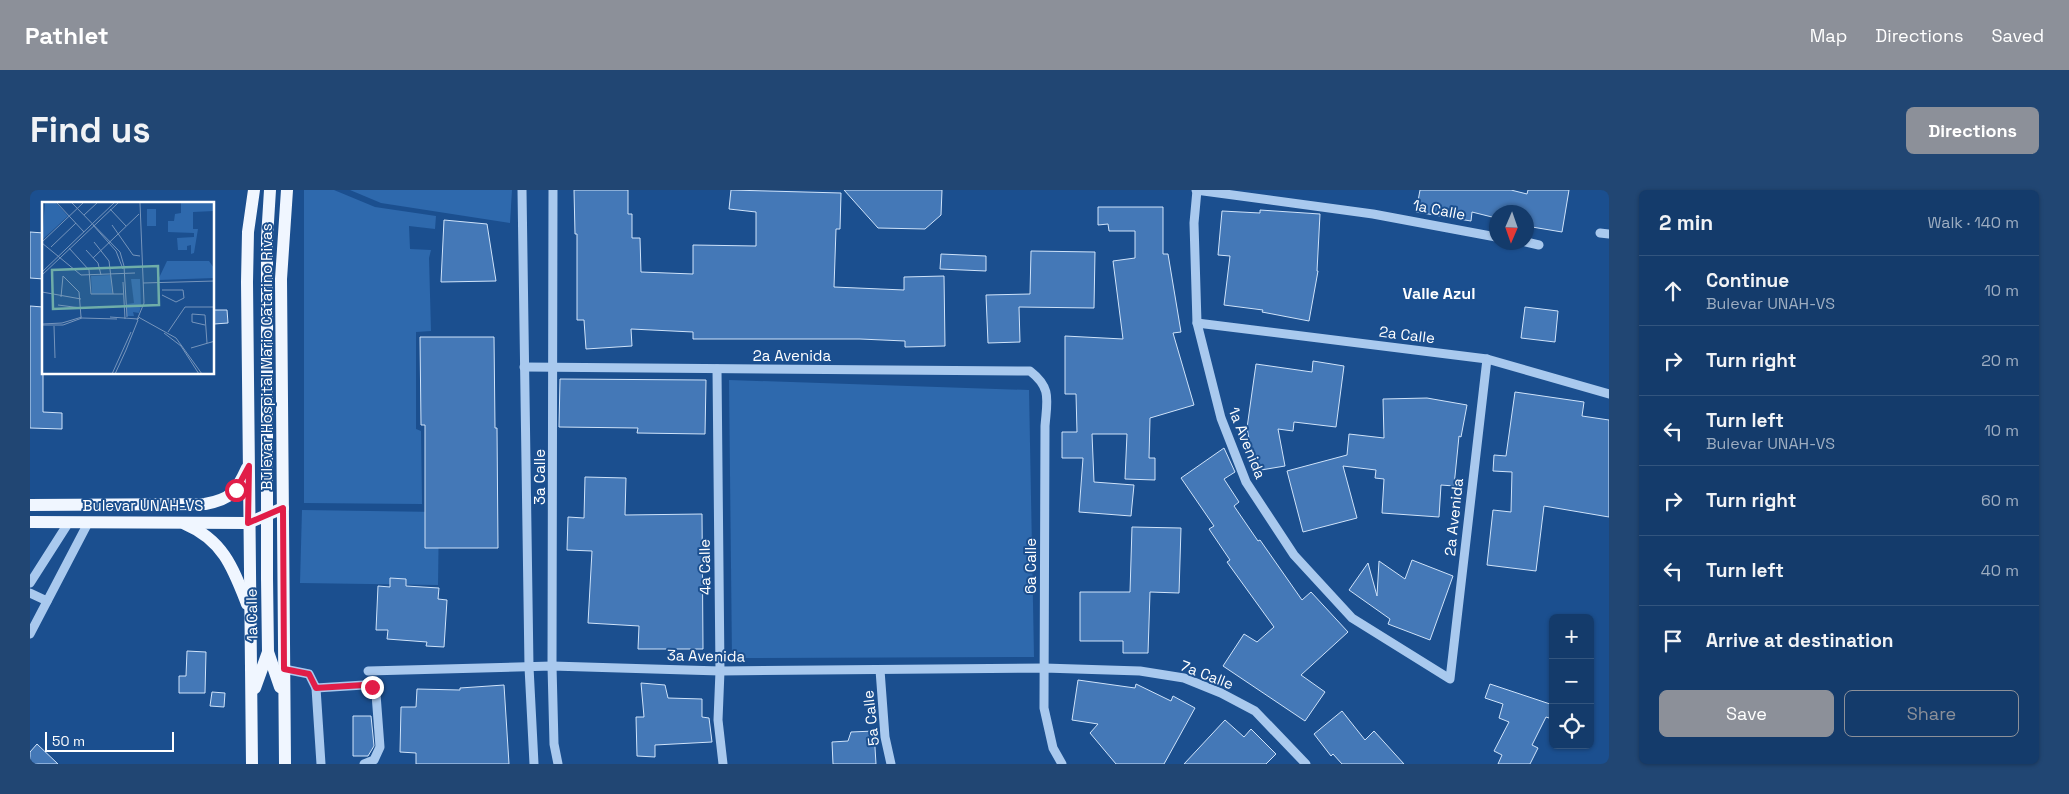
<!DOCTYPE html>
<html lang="en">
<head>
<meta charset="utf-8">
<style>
	:root { --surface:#143b6b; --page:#214673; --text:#f1f3f6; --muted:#9dadc1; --line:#33557e; --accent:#8c9099 }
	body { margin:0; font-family:"Space Grotesk",sans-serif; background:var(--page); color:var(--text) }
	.controls { position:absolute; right:15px; bottom:15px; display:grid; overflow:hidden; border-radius:8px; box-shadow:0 1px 4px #0004 }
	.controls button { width:45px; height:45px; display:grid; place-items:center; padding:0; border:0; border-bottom:1px solid var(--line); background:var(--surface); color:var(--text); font:25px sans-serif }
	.compass { position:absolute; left:1459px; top:15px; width:45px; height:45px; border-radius:50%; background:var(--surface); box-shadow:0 1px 4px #0004; rotate:182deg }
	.scale { position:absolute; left:15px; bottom:12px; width:129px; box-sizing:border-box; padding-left:5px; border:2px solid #fff; border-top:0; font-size:14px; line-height:18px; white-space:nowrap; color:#fff; -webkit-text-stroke:4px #1b4f8f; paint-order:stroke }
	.stop { position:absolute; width:15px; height:15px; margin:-11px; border:4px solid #e11d48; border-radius:50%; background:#fff }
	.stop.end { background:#e11d48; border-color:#fff; box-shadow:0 1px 5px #0008 }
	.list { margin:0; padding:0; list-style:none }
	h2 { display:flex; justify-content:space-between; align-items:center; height:65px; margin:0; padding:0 20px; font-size:21px }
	h2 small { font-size:16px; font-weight:400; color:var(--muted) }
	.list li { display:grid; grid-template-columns:32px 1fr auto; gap:15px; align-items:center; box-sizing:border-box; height:70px; padding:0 20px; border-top:1px solid var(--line) }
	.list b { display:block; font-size:19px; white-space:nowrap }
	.list p { margin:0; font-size:16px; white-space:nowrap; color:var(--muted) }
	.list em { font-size:16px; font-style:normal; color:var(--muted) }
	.actions { display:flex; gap:10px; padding:15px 20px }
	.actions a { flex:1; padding:11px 0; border:1px solid var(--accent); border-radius:8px; text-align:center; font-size:18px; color:var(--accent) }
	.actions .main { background:var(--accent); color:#fff }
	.icon { flex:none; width:28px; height:28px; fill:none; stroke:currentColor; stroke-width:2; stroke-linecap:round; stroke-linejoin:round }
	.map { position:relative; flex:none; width:1579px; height:574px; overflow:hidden; border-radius:8px }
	header { display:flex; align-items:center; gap:30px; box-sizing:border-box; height:70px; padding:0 25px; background:var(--accent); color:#fff }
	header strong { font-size:24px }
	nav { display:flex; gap:28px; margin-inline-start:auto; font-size:18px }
	.intro { display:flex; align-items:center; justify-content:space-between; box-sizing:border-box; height:120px; padding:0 30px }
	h1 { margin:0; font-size:35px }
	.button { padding:12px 22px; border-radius:8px; background:var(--accent); color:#fff; font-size:18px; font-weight:700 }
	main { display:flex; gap:30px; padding:0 30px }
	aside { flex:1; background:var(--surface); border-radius:8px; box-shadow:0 1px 4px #0004 }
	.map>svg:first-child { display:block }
	.green { fill:#2e69ad }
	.building { fill:#4478b7; stroke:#cfe3fa }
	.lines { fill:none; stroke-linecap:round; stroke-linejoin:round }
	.minor { stroke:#a9c9ee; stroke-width:9 }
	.major { stroke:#f0f6ff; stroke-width:12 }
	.major-bridge { stroke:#f0f6ff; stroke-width:12 }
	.route { stroke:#e11d48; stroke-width:6 }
	.labels { text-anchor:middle; stroke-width:4; stroke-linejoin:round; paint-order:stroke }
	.street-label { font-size:15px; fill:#fff; stroke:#1b4f8f }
	.neighbourhood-label { font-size:16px; font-weight:bold; fill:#fff; stroke:#1b4f8f }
	.inset-road { fill:none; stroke:#7695bc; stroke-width:1 }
	.view { fill:#6fada8; fill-opacity:0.15; stroke:#6fada8; stroke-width:2.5 }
	.inset-edge { fill:none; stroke:#fff; stroke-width:2.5 }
</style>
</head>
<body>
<header>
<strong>Pathlet</strong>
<nav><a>Map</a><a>Directions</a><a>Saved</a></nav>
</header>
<div class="intro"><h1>Find us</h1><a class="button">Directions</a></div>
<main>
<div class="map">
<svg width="1579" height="574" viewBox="0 0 1579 574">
	<rect width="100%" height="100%" fill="#1b4f8f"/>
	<g class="green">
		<polygon points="274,0 304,0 345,17 406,26 405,39 379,36 380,59 401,60 399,68 401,141 386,142 386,239 391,241 392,314 274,313"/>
		<polygon points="320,0 482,0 480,33 351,13"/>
		<polygon points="699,190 999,200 1004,467 702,468"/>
		<polygon points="272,320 409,322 408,395 270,393"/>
	</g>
	<g class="building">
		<polygon points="544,0 598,0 598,24 602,24 602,48 610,48 611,82 663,84 663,55 726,56 726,22 699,19 701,0 811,3 810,39 806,39 804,97 874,100 874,87 914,86 915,156 875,157 875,151 830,149 663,149 663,142 601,139 602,156 556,159 554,130 547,130 547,44 545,44"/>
		<polygon points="814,0 912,0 911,25 895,39 848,38"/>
		<polygon points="1390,0 1481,0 1497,4 1498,0 1539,0 1532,42 1496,36 1496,22 1466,22 1466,28 1442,22 1441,31 1386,22"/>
		<polygon points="1068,17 1133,17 1133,64 1138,64 1151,142 1143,143 1164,215 1120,228 1119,268 1125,268 1125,290 1095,289 1097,244 1062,244 1064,292 1104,295 1101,326 1049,322 1053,268 1032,268 1032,242 1047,242 1046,204 1035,204 1035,146 1093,149 1083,71 1105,68 1105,41 1079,41 1078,34 1068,35"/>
		<polygon points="1230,20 1290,24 1287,81 1288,81 1279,131 1232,122 1233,120 1194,115 1200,66 1188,65 1192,21 1230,23"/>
		<polygon points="414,30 457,34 466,91 411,92"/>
		<polygon points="0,42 14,43 14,89 0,88"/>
		<polygon points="1001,61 1065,62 1064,118 989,117 990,152 958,153 956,105 1000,104"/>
		<polygon points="911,64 956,66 956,81 910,79"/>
		<polygon points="0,116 13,117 13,222 32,223 32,239 0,238"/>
		<polygon points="1495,117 1528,121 1525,152 1491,148"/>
		<polygon points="184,120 197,120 198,133 184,134"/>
		<polygon points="390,147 464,147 465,238 467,238 468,358 395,358 395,235 391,235"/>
		<polygon points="1283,171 1314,176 1306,237 1264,232 1263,241 1248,239 1255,276 1225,281 1217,238 1226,174 1282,182"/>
		<polygon points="530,189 676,190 675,244 607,243 608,238 529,237"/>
		<polygon points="1485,202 1554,212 1552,226 1579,230 1579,327 1514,316 1506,381 1457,375 1463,320 1481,322 1482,282 1463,281 1464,265 1476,266"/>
		<polygon points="1397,208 1437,215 1431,247 1429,246 1424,296 1411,295 1409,327 1352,323 1354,289 1345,288 1346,280 1313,276 1327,328 1273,342 1257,281 1317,265 1319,244 1354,248 1353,209"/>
		<polygon points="1194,258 1205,282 1194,289 1209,312 1204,316 1228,351 1230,350 1272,410 1281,402 1318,442 1271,485 1295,502 1275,531 1193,476 1214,444 1227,452 1244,437 1197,372 1200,370 1179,339 1184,336 1151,288"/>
		<polygon points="555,287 596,288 595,325 672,324 673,459 608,459 609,436 558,433 562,361 537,360 538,327 554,328"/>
		<polygon points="1102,337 1151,338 1149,403 1120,402 1118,463 1093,463 1093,451 1050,451 1050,402 1100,402"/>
		<polygon points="1382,370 1423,386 1400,450 1358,434 1360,429 1319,400 1338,373 1347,406 1349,371 1375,389"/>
		<polygon points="360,388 376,389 376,396 409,398 408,409 417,410 414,457 396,456 397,452 357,449 358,440 346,440 348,396 360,397"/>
		<polygon points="157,461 176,462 175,503 149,503 149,486 156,486"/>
		<polygon points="1048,490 1105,498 1106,494 1141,511 1143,506 1165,518 1134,574 1086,574 1060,543 1068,534 1042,530"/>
		<polygon points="611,493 635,495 638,508 672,509 672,527 679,528 682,552 625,555 625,567 607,566 606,527 614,527"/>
		<polygon points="1460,494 1523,515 1519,528 1516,527 1502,555 1508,558 1500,574 1468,574 1472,565 1464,561 1479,532 1469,528 1473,514 1455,508"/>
		<polygon points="474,495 479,574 386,574 386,563 370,562 371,517 386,517 387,499 430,500 430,498"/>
		<polygon points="182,502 195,503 194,517 180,516"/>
		<polygon points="1312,521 1335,550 1344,541 1374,574 1312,574 1303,564 1301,566 1284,544"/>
		<polygon points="323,526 341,526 344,556 338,566 323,566"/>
		<polygon points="1195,530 1214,547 1221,539 1246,564 1236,574 1154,574"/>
		<polygon points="844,541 846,574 803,574 802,552 818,551 821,542"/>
		<polygon points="7,554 28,574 0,574 0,562"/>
	</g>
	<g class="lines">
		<g class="minor">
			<polyline points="492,0 499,477 504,574"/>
			<polyline points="523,0 522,476 524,554 528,574"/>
			<polyline points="1166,0 1343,24 1466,47"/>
			<polyline points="1167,0 1164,33 1167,133 1191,228 1216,292 1264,365 1322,428 1420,489 1457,169"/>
			<polyline points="1570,43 1579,44"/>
			<polyline points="1496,52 1509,55"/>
			<polyline points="1167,133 1457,169 1579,204"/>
			<path d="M 494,177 L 1000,181 C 1022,198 1017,210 1015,236 L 1014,518 L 1023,558 L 1032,574"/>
			<polyline points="687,179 690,481 688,530 693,574"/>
			<polyline points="0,393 39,332"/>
			<polyline points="0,403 17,411"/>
			<polyline points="0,444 58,333"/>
			<polyline points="254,479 279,484 286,498 334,495 342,497 346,504 350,557 344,570 334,574"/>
			<polyline points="850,480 855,547 861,574"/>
			<polyline points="338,481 522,476 690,481 1014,478 1110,481 1154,488 1191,503 1225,521 1276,574"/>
			<polyline points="286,498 291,574"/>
		</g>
		<g class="major">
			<path d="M 0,315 L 175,314 C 202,309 206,302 217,278"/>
			<polyline points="0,332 218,333 253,318"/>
			<path d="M 155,334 C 193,350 203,378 217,414"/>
			<polyline points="237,388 238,462 250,497"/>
			<polyline points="225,498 238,462"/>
			<polyline points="222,574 217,92 218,42 224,0"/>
			<polyline points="255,574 251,89 257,0"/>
		</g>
		<polyline class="major-bridge" points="237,388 237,48 240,0"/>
	</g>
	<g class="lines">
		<polyline class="route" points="206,300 219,276 218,333 253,318 254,479 279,484 286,498 334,495 342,497"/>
	</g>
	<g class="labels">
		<g class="street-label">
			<text transform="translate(1409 20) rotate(11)" y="5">1a Calle</text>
			<text transform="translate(1377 145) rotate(7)" y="5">2a Calle</text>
			<text x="762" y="171">2a Avenida</text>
			<text transform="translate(237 167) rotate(-90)" y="5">Bulevar Hospital Mario Catarino Rivas</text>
			<text transform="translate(1217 253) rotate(68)" y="5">1a Avenida</text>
			<text transform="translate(510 287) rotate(-90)" y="5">3a Calle</text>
			<text x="113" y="321">Bulevar UNAH-VS</text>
			<text transform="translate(1424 327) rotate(-84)" y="5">2a Avenida</text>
			<text transform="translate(1001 376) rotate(-90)" y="5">6a Calle</text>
			<text transform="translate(675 377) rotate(-91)" y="5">4a Calle</text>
			<text transform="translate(222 425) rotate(-91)" y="5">1a Calle</text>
			<text transform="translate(676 466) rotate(1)" y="5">3a Avenida</text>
			<text transform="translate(1177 485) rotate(21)" y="5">7a Calle</text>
			<text transform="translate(841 528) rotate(-96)" y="5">5a Calle</text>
		</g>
		<g class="neighbourhood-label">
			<text x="1409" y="109">Valle Azul</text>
		</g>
	</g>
	<g transform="translate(12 12)">
		<rect width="172" height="172" fill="#1b4f8f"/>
		<path d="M 3,1 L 14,1 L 26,14 L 0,38 ZM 139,1 L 172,1 L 172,9 L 151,10 L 151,27 L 156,27 L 152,51 L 149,52 L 149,43 L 145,44 L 145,48 L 136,48 L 135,36 L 152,35 L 152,31 L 126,30 L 126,19 L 132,19 L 133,12 L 139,11 ZM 105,7 L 114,7 L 114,24 L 105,24 ZM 125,59 L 167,59 L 172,66 L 172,76 L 116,78 ZM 69,73 L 70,92 L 50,92 L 49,74 ZM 89,77 L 98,77 L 99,104 L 97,111 L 91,110 L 92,114 L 85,114 L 85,102 L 92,101 Z" fill="#2e69ad"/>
		<path class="inset-road" d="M 15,1 L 42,30M 30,1 L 78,50 L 82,64 L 85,115M 68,7 L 84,24M 42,13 L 55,1M 51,23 L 74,49 L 81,67M 70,23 L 91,53 L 98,54M 0,40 L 41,1M 52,40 L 67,59 L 71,92M 0,41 L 39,73 L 93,71M 9,45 L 34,21M 27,46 L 47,68 L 49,92 L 81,92M 44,48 L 56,61 L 59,73M 51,56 L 97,12M 0,70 L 72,1M 0,73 L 76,1M 81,80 L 83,117M 101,81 L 173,79M 0,90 L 39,97M 120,93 L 134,100 L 142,96 L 141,88 L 120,88M 19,95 L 21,74 L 37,90 L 39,115M 16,103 L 39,106M 68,115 L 96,117M 98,115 L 95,118 L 102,101 L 98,1M 98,116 L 134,136 L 160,172M 0,122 L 20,121 L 40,115M 0,123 L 21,123 L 40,116 L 75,117M 163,123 L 150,120 L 150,112 L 163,113 L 165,141M 12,124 L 13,156M 126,130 L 143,105 L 173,105M 122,131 L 139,144 L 157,172M 149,146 L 173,139M 84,148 L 96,118M 70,172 L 89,130M 73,172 L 84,148"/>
		<path class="view" d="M 116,64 L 117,103 L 11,107 L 10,68 Z"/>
		<rect width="172" height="172" class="inset-edge"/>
	</g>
</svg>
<div class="controls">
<button>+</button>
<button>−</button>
<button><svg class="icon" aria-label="locate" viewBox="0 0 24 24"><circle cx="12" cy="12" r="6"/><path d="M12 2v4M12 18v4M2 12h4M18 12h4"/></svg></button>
</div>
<svg class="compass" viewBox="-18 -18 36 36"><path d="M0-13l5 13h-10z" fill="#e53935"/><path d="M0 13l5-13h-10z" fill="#9dadc1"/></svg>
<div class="scale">50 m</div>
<div class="stop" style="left:206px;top:300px"></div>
<div class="stop end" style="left:342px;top:497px"></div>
</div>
<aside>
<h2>2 min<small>Walk · 140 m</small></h2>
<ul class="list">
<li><svg class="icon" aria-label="ahead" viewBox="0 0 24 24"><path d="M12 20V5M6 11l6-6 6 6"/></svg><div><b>Continue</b><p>Bulevar UNAH-VS</p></div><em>10 m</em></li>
<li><svg class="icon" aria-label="right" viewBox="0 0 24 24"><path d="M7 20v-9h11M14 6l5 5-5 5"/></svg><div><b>Turn right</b></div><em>20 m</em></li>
<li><svg class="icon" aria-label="left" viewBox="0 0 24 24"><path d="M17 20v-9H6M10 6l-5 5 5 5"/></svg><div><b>Turn left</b><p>Bulevar UNAH-VS</p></div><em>10 m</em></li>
<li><svg class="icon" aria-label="right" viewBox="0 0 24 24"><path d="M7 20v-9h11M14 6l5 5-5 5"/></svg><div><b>Turn right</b></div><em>60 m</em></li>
<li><svg class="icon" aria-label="left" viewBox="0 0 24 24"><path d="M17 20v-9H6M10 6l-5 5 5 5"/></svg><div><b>Turn left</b></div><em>40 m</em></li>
<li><svg class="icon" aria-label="arrive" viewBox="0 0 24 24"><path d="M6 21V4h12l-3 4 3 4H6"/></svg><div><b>Arrive at destination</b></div></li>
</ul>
<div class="actions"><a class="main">Save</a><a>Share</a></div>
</aside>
</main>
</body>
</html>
